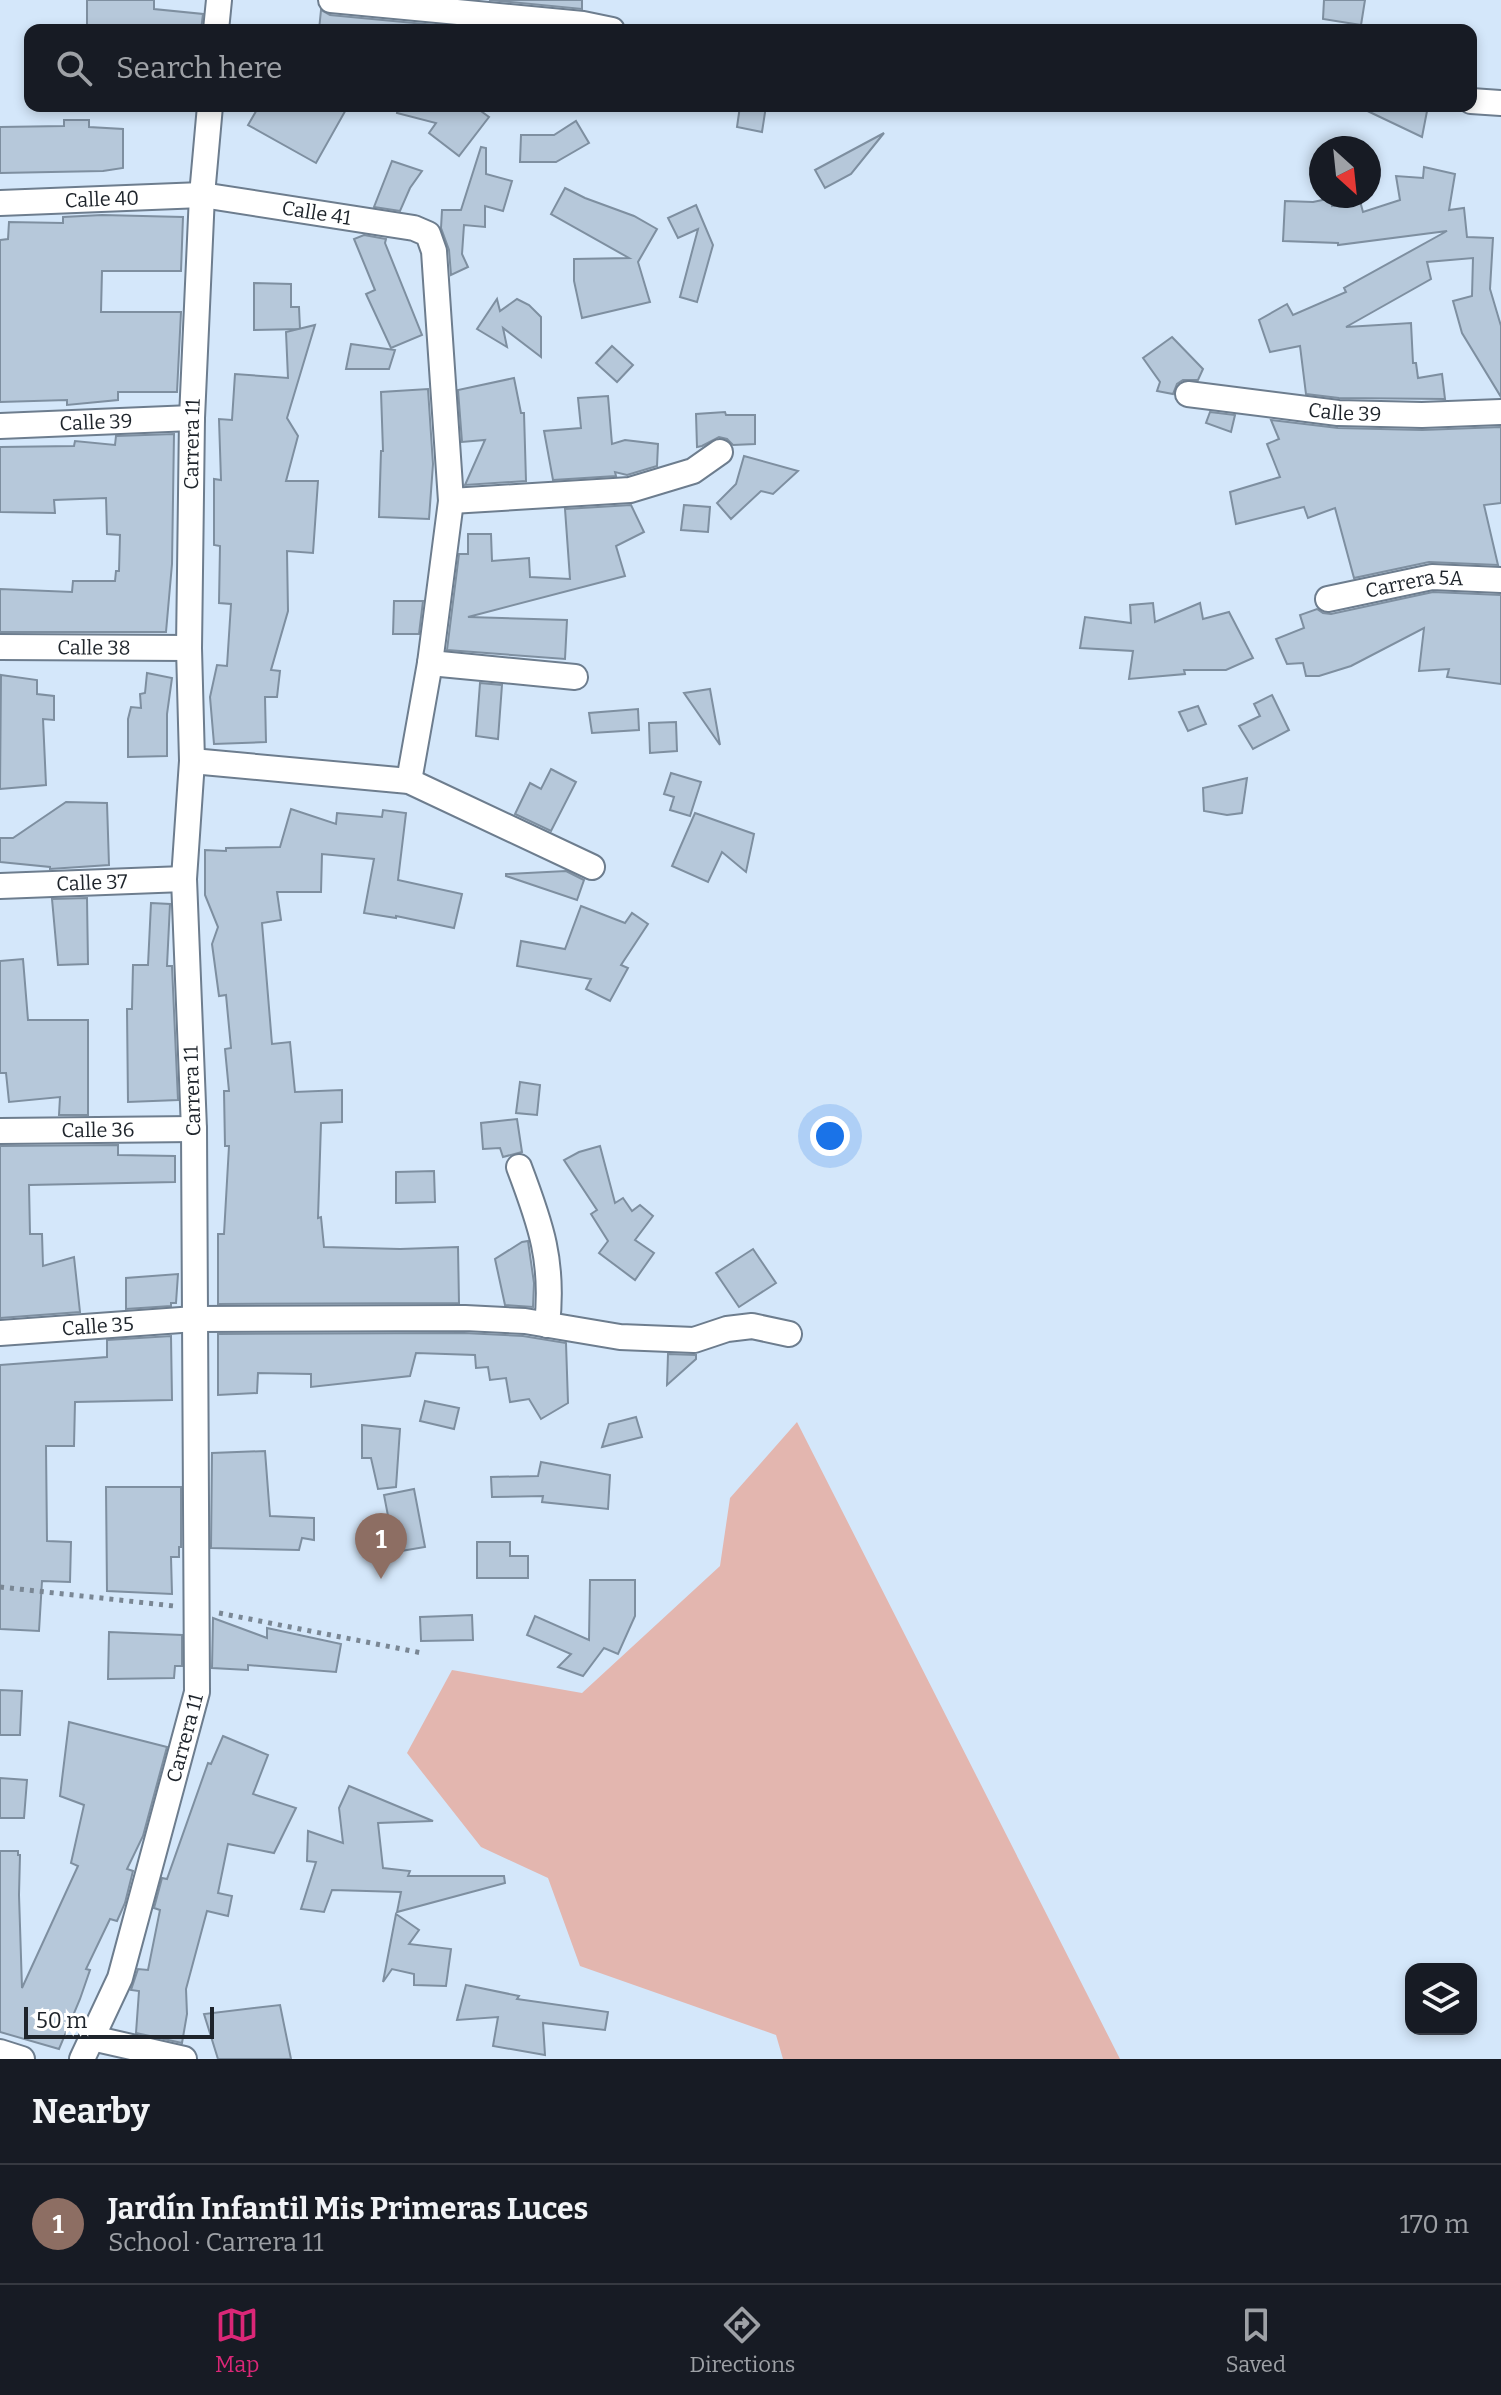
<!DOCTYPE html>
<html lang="en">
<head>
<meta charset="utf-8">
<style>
	:root { --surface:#171b24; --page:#242831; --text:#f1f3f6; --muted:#9ea1a6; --line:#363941; --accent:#db2777 }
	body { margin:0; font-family:Bitter,serif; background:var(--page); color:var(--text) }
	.controls { position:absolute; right:24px; bottom:24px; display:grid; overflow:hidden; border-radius:16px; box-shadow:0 4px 12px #0003 }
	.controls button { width:72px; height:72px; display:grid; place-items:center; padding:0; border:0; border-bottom:2px solid var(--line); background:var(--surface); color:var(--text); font:40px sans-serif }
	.compass { position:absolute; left:1309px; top:136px; width:72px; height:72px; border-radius:50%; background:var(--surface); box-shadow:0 4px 12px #0003; rotate:153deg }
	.scale { position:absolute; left:24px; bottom:20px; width:190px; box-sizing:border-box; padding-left:8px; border:4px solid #1e242b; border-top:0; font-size:22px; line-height:28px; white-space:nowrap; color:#1e242b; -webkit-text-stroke:6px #fff; paint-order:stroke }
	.you { position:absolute; left:830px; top:1136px; width:28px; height:28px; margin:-20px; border:6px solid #fff; border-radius:50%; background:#1a73e8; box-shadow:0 0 0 12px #1a73e833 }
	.badge { display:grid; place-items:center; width:52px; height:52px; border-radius:50%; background:var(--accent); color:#fff; font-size:26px; font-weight:700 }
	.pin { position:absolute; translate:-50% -66px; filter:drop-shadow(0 2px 4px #0008) }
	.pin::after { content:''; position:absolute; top:42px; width:28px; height:24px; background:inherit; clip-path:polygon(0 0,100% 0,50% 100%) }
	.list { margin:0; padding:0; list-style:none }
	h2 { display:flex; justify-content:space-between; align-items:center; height:104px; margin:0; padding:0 32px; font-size:34px }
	h2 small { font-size:26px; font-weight:400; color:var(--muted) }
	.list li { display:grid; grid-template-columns:52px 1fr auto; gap:24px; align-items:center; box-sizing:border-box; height:120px; padding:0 32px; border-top:2px solid var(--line) }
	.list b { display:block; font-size:30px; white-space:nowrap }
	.list p { margin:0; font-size:26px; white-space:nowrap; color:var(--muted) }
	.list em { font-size:26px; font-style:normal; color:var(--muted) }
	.icon { flex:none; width:44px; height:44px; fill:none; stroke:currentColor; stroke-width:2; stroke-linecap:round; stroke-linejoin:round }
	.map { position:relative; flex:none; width:1501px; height:2059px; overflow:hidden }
	.search { position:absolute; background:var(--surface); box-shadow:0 4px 12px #0003; left:24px; right:24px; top:24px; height:88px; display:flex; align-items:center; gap:20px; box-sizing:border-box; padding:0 28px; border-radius:16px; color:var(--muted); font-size:30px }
	.sheet { height:224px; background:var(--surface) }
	nav { display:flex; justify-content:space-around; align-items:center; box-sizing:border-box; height:112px; border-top:2px solid var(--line); background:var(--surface); font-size:22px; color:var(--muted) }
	nav a { display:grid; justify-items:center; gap:4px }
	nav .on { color:var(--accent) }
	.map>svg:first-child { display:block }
	.green { fill:#e3b6af }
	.building { fill:#b6c8da; stroke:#7e8fa0; stroke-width:2 }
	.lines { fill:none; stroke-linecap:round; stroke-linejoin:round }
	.minor-casing { stroke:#6d7d8e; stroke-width:28 }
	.path { stroke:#7a8794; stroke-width:5; stroke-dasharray:4 6; stroke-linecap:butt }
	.minor { stroke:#fff; stroke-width:24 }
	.labels { text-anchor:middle; stroke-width:6; stroke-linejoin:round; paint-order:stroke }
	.street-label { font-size:20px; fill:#1e242b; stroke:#fff }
</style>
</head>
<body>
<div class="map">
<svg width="1501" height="2059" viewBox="0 0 1501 2059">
	<rect width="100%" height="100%" fill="#d4e7fa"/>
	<polygon class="green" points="797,1422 1120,2059 783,2059 776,2035 580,1966 548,1878 481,1847 407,1753 452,1670 582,1693 720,1566 730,1498"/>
	<g class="building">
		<polygon points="87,0 154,0 154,9 203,14 201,30 87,30"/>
		<polygon points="489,0 582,0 582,9"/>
		<polygon points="1324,0 1365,0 1361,25 1323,19"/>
		<polygon points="321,10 330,15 488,30 319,30"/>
		<polygon points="259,106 348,106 316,163 248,125"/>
		<polygon points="398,106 474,106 489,117 459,156 429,133 436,123 397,113"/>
		<polygon points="740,106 766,106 762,132 737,127"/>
		<polygon points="1357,106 1428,106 1422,137"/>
		<polygon points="64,120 89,120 89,127 123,129 123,168 103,171 0,173 0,127 64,126"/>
		<polygon points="576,121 589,143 556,162 520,162 521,135 554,135"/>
		<polygon points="884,133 851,174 825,188 815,170"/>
		<polygon points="481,147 486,148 486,174 512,181 503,211 485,206 485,227 464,225 462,254 468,267 451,275 449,250 441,228 442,210 461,210"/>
		<polygon points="392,161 422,171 410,188 400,211 374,207"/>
		<polygon points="1424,167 1455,174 1449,210 1464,208 1467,237 1493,238 1490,289 1501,326 1501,397 1462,333 1453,301 1472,296 1473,258 1427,262 1431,279 1346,327 1411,323 1413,363 1416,363 1418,378 1442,374 1445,399 1339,398 1306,394 1300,346 1270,352 1259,320 1287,304 1293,315 1346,292 1344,288 1447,231 1338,245 1338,243 1283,241 1285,201 1313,202 1332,198 1332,206 1360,201 1363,212 1400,200 1396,176 1423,178"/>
		<polygon points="565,188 585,198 634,216 657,229 638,262 650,302 582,318 574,281 574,259 629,258 551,214"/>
		<polygon points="696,205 713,245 697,302 680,297 698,229 678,238 668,218"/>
		<polygon points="102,215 183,217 181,271 102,271 101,312 181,312 177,392 118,392 118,400 67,405 67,400 0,402 0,240 8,239 9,222 63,223 63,217"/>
		<polygon points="364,235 386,239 385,243 422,335 391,348 366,294 375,290 354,239"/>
		<polygon points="254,283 291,284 291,307 299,307 300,329 254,330"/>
		<polygon points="497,299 500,311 517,299 529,305 541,317 541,357 503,328 507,347 477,329"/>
		<polygon points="315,325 287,418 298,436 286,481 318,481 313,553 287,551 288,611 271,670 280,671 277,697 265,697 266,742 214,744 210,697 217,665 227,666 231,604 219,603 220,546 214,545 214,479 221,480 219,419 232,420 235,374 288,378 286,332"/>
		<polygon points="1172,337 1203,369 1198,380 1183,380 1177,384 1173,394 1157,391 1160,382 1143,358"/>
		<polygon points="351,344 395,350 389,369 346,369"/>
		<polygon points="612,346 633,365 617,382 596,363"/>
		<polygon points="514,378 521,413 524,413 526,481 465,485 485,440 462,442 458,390"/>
		<polygon points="428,389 433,464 429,519 379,517 381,451 383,451 381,392"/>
		<polygon points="608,396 612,444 625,440 658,444 657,466 627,475 615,472 616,476 553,480 544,431 581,428 578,398"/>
		<polygon points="725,412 726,415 755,415 755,444 733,445 727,439 719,437 702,446 697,447 696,414"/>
		<polygon points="1210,412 1235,415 1231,432 1206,423"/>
		<polygon points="1271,420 1338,428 1422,430 1501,427 1501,503 1484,505 1498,565 1429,562 1354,578 1335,508 1308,518 1304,507 1236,524 1230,492 1280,477 1267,444 1279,439"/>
		<polygon points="174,434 172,564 166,632 0,632 0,589 72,592 73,581 115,581 116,571 119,571 120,535 107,534 106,498 54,500 55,513 0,512 0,447 74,446 75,441 115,445 116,436"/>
		<polygon points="744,456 798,471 773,494 761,491 731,519 717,503 736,484"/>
		<polygon points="631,505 644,532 616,546 625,576 468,617 567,620 565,659 447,650 459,554 468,554 468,534 491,534 492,561 529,558 530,577 570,579 565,509"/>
		<polygon points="684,505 710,507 708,532 681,530"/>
		<polygon points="1433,592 1501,595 1501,684 1447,677 1449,669 1419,671 1424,628 1351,666 1319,676 1306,676 1303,663 1287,664 1276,639 1304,628 1300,615 1317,609 1323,613 1331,614"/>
		<polygon points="394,601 423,601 419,634 393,634"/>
		<polygon points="1153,603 1155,622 1200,603 1203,619 1229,612 1253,658 1226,670 1184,670 1185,674 1129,679 1133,651 1080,648 1085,617 1131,623 1130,605"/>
		<polygon points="147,673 172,678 167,714 167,756 128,757 128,719 131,707 141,708 140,694 145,693"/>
		<polygon points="1,675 37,680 37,694 54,696 54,720 43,719 46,785 0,789"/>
		<polygon points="480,683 502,685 498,739 476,736"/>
		<polygon points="710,689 720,745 684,693"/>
		<polygon points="1272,695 1289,730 1253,749 1239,726 1260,716 1254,704"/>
		<polygon points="1198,706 1206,724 1188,731 1179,712"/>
		<polygon points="638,709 639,730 592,733 589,713"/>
		<polygon points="676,722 677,751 650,753 649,723"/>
		<polygon points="551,769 576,782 551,831 515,814 530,783 541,789"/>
		<polygon points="671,773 701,782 690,816 670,810 674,797 664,794"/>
		<polygon points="1247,778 1242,813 1227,815 1204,811 1203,788"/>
		<polygon points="66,802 107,803 109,865 50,869 50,867 0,862 0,838 13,838"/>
		<polygon points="291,809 336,824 337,813 382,817 383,810 406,813 398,880 462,894 454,928 396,916 396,918 364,913 374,859 322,854 321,892 277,892 281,920 262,923 272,1044 290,1042 295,1092 342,1090 342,1122 321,1123 318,1218 321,1217 324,1247 400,1249 458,1247 459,1303 218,1304 218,1234 224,1234 229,1146 225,1146 224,1091 229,1091 225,1049 231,1048 226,995 219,996 212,944 218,927 205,895 205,850 226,851 226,848 280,847"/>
		<polygon points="695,813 754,834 746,872 722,852 708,882 672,866"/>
		<polygon points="566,871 584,880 577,900 506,876 506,874"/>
		<polygon points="87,898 88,964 58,965 52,899"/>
		<polygon points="151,903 170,904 167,966 172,966 178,1100 128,1102 127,1009 132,1009 133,965 148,965"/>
		<polygon points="581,906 625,923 632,913 648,924 621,965 628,968 610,1001 586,989 591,979 517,966 521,941 565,949"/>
		<polygon points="23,959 28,1020 88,1020 88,1115 59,1115 60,1097 9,1102 6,1073 0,1073 0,961"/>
		<polygon points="520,1082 540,1085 537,1115 516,1113"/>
		<polygon points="517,1119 522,1152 503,1157 500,1148 483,1149 481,1123"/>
		<polygon points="118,1145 118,1155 175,1156 175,1182 29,1185 30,1234 42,1234 43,1266 74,1257 80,1312 0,1318 0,1146"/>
		<polygon points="600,1146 615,1203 623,1198 632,1211 640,1205 653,1216 635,1240 654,1253 635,1280 599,1253 608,1241 591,1214 597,1210 564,1160 579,1152"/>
		<polygon points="434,1171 435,1202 396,1203 396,1172"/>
		<polygon points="528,1241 534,1283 533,1307 505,1305 495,1259 522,1242"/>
		<polygon points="753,1249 776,1283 739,1307 716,1273"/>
		<polygon points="178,1274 176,1303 171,1303 171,1306 126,1309 126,1278"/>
		<polygon points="464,1333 523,1336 566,1343 568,1403 541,1419 529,1399 510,1402 506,1378 490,1380 488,1367 476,1368 475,1355 416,1353 410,1376 311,1387 311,1374 258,1373 257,1393 218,1395 218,1334"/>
		<polygon points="171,1336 172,1400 75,1402 74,1446 46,1446 47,1541 71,1542 70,1582 42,1581 39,1631 0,1629 0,1365 107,1357 107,1340"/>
		<polygon points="668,1354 696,1355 696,1359 667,1385"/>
		<polygon points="425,1401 459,1408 454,1429 420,1421"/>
		<polygon points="636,1417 642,1437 602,1447 609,1424"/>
		<polygon points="362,1425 400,1429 396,1487 378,1489 371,1458 362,1458"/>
		<polygon points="265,1451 270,1516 314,1518 314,1540 302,1538 299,1550 211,1548 212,1453"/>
		<polygon points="541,1462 610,1475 608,1509 542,1502 543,1496 492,1497 491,1477 538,1476"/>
		<polygon points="106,1487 181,1487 181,1547 179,1547 179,1557 171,1557 172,1594 107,1591"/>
		<polygon points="414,1489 425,1547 395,1552 384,1495"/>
		<polygon points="477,1542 510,1542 510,1556 528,1556 528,1578 477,1578"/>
		<polygon points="590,1580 635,1580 635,1616 618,1654 604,1648 583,1676 558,1667 571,1654 527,1635 535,1616 589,1640"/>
		<polygon points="472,1615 473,1640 421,1641 420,1617"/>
		<polygon points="213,1618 267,1638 267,1628 341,1644 336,1672 248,1665 248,1670 212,1668"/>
		<polygon points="109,1632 182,1635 182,1666 175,1666 174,1678 108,1679"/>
		<polygon points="0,1690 22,1691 20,1735 0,1735"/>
		<polygon points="69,1722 167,1747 143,1836 127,1869 133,1871 125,1903 117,1921 110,1919 86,1969 90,1970 80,1999 59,2049 0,2032 0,1851 18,1851 18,1855 20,1855 19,1895 22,1988 78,1866 71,1863 84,1805 60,1796"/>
		<polygon points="223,1736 268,1755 253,1794 296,1808 274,1853 228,1844 218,1893 232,1896 228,1916 207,1911 186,1989 187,2014 182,2043 136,2033 139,1991 131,1990 138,1969 148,1970 160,1910 154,1908 162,1878 167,1879 208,1763 211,1764"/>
		<polygon points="0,1778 27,1780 24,1818 0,1818"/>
		<polygon points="349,1786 433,1821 378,1823 383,1868 410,1871 408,1876 504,1876 505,1883 397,1912 401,1892 332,1890 324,1912 301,1909 316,1862 307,1861 308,1831 343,1843 339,1808"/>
		<polygon points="396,1914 419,1930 409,1944 451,1949 446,1986 414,1985 414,1974 392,1969 383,1982"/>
		<polygon points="466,1985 519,1996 517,1999 608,2012 605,2030 543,2023 545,2055 493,2046 498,2017 457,2020"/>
		<polygon points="280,2005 291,2059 218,2059 204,2014"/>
	</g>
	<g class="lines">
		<g class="minor-casing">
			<g id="minor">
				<polyline points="331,0 583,24 612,30"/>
				<polyline points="216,30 219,0"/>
				<polyline points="1471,101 1501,103"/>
				<path id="s1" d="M 0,203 L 202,195 L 414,228 L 428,234 L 434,251 L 451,501 L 430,663 L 409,781"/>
				<path id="s2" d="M 1188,394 L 1338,413 L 1422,415 L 1501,412"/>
				<path id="s3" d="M 0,426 L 192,418"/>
				<polyline points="451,501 630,490 693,471 720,452"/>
				<path id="s4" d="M 1328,599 L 1432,577 L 1501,580"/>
				<path id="s5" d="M 0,647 L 189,648"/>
				<polyline points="430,663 575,677"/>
				<polyline points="192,761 409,781 592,867"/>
				<path id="s6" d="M 0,886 L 184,879"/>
				<path id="s7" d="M 0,1131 L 194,1129"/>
				<path d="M 519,1167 C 541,1225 554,1262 547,1325"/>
				<path id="s8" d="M 0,1333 L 195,1319 L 465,1318 L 525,1321 L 620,1337 L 694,1340 L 727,1329 L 752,1326 L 789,1334"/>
				<polyline points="92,2038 184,2059"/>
				<polyline points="0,2052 22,2059"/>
				<path id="s9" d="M 82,2059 L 120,1978 L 197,1692 L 194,1129 L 184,879 L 192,761 L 189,648 L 192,418 L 202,195 L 210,106"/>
			</g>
		</g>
		<g class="path">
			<polyline points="0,1587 174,1606"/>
			<polyline points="219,1613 422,1653"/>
		</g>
		<use href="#minor" class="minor"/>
	</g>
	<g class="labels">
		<g class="street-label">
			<text dy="7" stroke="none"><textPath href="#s1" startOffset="102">Calle 40</textPath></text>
			<text dy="7" stroke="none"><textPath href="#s1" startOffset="318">Calle 41</textPath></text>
			<text dy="7" stroke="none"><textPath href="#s2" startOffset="158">Calle 39</textPath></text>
			<text dy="7" stroke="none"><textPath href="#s3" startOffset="96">Calle 39</textPath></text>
			<text dy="7" stroke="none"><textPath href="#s9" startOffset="1634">Carrera 11</textPath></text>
			<text dy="7" stroke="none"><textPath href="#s4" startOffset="88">Carrera 5A</textPath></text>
			<text dy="7" stroke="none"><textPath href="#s5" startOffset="94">Calle 38</textPath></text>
			<text dy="7" stroke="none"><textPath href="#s6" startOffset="92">Calle 37</textPath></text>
			<text transform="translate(192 1091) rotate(-92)" y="7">Carrera 11</text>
			<text dy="7" stroke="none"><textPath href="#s7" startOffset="98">Calle 36</textPath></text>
			<text dy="7" stroke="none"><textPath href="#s8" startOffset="98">Calle 35</textPath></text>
			<text dy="7" stroke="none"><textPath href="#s9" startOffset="338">Carrera 11</textPath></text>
		</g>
	</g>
</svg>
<div class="controls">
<button><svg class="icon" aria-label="layers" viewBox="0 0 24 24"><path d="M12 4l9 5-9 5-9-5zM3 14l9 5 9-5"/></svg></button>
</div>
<svg class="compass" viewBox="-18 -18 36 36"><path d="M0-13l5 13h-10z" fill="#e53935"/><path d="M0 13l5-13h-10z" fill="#9ea1a6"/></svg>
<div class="scale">50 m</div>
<div class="you"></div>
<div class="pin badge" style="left:381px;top:1579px;background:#8d6e63">1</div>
<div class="search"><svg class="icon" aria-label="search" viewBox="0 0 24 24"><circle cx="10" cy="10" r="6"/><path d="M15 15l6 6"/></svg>Search here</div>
</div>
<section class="sheet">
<h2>Nearby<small></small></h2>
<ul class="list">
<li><span class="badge" style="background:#8d6e63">1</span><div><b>Jardín Infantil Mis Primeras Luces</b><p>School · Carrera 11</p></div><em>170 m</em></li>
</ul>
</section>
<nav>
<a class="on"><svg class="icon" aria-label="map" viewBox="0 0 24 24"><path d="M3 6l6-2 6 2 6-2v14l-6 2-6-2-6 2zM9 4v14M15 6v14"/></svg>Map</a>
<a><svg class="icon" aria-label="directions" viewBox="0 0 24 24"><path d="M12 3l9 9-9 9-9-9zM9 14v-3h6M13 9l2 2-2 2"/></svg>Directions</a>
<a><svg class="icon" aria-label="saved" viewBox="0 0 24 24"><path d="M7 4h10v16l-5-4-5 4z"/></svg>Saved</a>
</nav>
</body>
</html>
